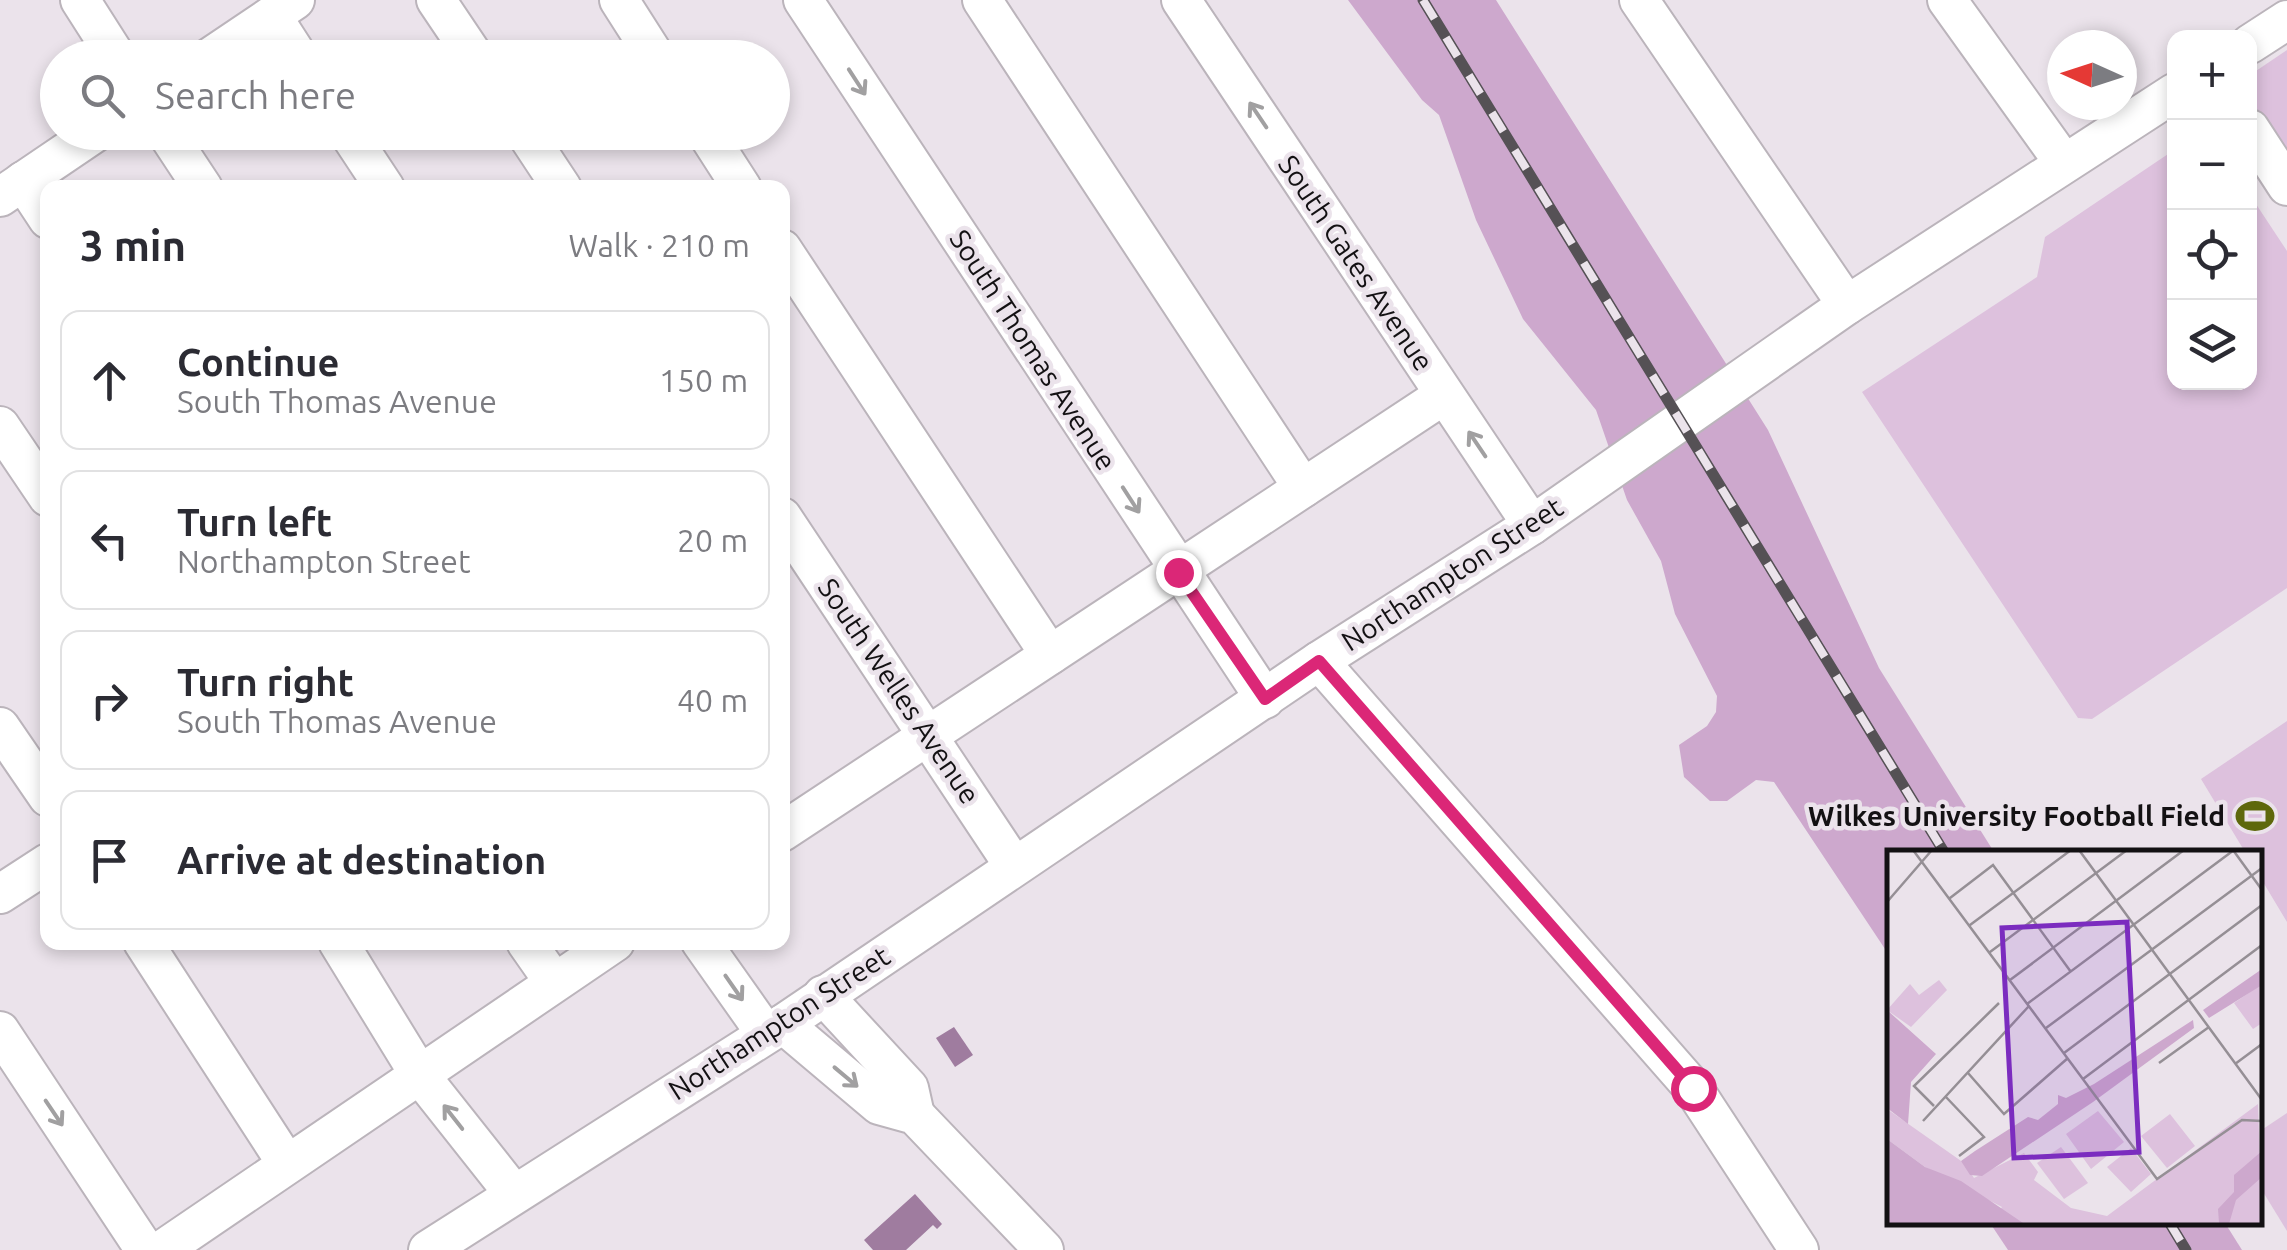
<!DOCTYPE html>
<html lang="en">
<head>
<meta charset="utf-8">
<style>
	:root { --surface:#fff; --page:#f7f7f7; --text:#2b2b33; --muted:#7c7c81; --line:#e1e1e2 }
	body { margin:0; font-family:Ubuntu,sans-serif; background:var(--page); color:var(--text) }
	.controls { position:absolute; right:30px; top:30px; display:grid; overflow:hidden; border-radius:20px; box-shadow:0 5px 15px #0003 }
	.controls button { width:90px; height:90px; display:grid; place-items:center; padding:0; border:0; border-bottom:2px solid var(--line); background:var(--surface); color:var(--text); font:50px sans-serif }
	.compass { position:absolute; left:2047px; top:30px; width:90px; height:90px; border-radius:50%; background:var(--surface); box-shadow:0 5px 15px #0003; rotate:273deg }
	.stop { position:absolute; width:30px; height:30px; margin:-22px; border:8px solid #db2777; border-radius:50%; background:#fff }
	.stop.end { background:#db2777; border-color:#fff; box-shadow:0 2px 10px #0008 }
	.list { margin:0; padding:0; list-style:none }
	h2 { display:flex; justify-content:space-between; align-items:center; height:130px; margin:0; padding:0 40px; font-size:42px }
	h2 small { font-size:32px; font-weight:400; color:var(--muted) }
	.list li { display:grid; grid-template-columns:65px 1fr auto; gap:30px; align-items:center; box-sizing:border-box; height:140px; margin:0 20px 20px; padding:0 20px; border:2px solid var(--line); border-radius:20px }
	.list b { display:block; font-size:38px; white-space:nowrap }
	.list p { margin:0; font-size:32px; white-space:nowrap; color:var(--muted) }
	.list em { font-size:32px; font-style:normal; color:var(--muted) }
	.icon { flex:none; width:55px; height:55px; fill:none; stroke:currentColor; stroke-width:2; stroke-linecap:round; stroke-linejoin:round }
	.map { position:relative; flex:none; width:2287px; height:1250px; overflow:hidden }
	.search { position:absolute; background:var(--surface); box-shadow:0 5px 15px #0003; left:40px; top:40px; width:750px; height:110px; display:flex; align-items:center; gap:25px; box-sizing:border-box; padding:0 35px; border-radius:55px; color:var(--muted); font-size:38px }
	.panel { position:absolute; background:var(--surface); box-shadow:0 5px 15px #0003; left:40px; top:180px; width:750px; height:770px; border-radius:20px }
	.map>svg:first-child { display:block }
	.green { fill:#ddc1dd }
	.forest { fill:#cda8cd }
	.water { fill:#9f7c9f }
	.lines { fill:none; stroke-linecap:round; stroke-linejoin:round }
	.minor-casing { stroke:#bbb4bb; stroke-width:42 }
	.minor { stroke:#fff; stroke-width:38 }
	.rail-casing { stroke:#555155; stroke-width:11 }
	.rail { stroke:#ebe3eb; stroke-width:8; stroke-dasharray:22; stroke-linecap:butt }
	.oneway { stroke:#a1a0a1 }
	.route { stroke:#db2777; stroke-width:12 }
	.labels { text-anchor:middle; stroke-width:9; stroke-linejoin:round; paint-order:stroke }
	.street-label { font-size:28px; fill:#131113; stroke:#ebe3eb }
	.poi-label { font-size:28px; font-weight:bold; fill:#131113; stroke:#ebe3eb; text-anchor:end }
	.inset-road { fill:none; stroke:#958f95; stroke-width:2.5 }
	.view { fill:#7b2cbf; fill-opacity:0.15; stroke:#7b2cbf; stroke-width:5 }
	.inset-edge { fill:none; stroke:#131113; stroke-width:5 }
</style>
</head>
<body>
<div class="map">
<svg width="2287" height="1250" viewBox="0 0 2287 1250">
	<rect width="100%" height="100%" fill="#ebe3eb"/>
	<g class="green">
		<polygon points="2287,50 2287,164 2250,96 2250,75"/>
		<polygon points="2174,150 2174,382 2250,382 2250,195 2287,251 2287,588 2092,719 2078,718 1862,392 2037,277 2045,237"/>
		<polygon points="2287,721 2287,922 2260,877 2260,852 2245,852 2201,779"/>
		<polygon points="2287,1113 2287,1231 2260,1187 2260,1131"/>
	</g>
	<g class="forest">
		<polygon points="1348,0 1496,0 1768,430 1879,668 1994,852 1890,852 1889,955 1774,782 1756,780 1727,801 1710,801 1684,777 1679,745 1707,726 1716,712 1717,696 1675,614 1661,561 1627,500 1596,410 1523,319 1476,220 1439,115 1422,100"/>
		<polygon points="1990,1223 2225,1223 2242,1250 2008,1250"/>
	</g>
	<g class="water">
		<polygon points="954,1027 973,1055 955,1067 936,1038"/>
		<polygon points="915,1194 942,1224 937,1229 933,1225 906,1250 873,1250 864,1240"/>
	</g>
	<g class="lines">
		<g class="minor-casing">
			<g id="minor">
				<polyline points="80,0 117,58"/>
				<polyline points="436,0 475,58"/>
				<polyline points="619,0 656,58"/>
				<polyline points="803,0 1265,699"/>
				<polyline points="982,0 1303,488"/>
				<polyline points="1181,0 1532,525"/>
				<polyline points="1639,0 1847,305"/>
				<polyline points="1947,0 2064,163"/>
				<polyline points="272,16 299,58"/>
				<polyline points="2250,44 2287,20"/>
				<polyline points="209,58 295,0"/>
				<polyline points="2250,129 2287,186"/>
				<polyline points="166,132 203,188"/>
				<polyline points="348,132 385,188"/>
				<polyline points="525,132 562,188"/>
				<polyline points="706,132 742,188"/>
				<polyline points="23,181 48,219"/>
				<polyline points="0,197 96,132"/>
				<polyline points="782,249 1050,655"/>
				<polyline points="0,426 48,497"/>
				<polyline points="782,517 1014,866"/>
				<polyline points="1319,661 1693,1088 1799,1250"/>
				<polyline points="0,727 48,797"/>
				<polyline points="782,832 1444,395"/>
				<polyline points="0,894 48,863"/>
				<polyline points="143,942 287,1164"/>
				<polyline points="338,942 419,1074 514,1194"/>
				<polyline points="526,942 554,982"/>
				<polyline points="701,942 766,1034"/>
				<polyline points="823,995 909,1088 915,1115"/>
				<polyline points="783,1024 879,1105 915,1115 1044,1250"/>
				<polyline points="0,1031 145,1250"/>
				<polyline points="162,1250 615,942"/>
				<polyline points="428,1250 783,1024 1319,661 1532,525 1847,305 2174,93"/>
			</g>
		</g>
		<use href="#minor" class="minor"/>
		<g class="rail-casing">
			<g id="rail">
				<polyline points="1423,0 1944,852"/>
				<polyline points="2169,1222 2186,1250"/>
			</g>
		</g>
		<use href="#rail" class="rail"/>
	</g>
	<defs><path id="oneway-shaft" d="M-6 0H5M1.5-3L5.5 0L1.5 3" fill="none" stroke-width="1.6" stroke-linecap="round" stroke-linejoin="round" transform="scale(2.5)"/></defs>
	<g class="oneway">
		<use href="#oneway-shaft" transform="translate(857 82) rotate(57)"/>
		<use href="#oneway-shaft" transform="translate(1258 115) rotate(-124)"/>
		<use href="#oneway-shaft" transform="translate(1477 444) rotate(-124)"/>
		<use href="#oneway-shaft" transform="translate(1131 500) rotate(57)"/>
		<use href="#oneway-shaft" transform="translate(734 988) rotate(55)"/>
		<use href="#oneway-shaft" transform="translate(846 1077) rotate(40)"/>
		<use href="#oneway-shaft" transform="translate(54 1113) rotate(56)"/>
		<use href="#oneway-shaft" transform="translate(453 1117) rotate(-128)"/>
	</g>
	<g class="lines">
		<polyline class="route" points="1178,572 1265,699 1319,661 1693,1088"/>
	</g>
	<defs>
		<g id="stadium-bare" transform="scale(3)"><path d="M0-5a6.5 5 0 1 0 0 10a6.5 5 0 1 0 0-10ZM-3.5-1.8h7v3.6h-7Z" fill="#5e680c" stroke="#ebe3eb" stroke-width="2.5" paint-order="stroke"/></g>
	</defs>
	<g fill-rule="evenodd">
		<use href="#stadium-bare" x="2255" y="816"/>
	</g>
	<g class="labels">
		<g class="street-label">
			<text transform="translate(1356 263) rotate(56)" y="10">South Gates Avenue</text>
			<text transform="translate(1033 350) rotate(57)" y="10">South Thomas Avenue</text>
			<text transform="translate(1452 574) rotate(-33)" y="10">Northampton Street</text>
			<text transform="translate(899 691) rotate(56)" y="10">South Welles Avenue</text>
			<text transform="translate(779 1023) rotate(-33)" y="10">Northampton Street</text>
		</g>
		<g class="poi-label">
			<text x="2225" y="826">Wilkes University Football Field</text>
		</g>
	</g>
	<g transform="translate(1887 850)">
		<rect width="375" height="375" fill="#ebe3eb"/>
		<path d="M 52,130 L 60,140 L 24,177 L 0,160 L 23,134 L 32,145 ZM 375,134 L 375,173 L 366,179 L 347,153 ZM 371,254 L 375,375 L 101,375 L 115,357 L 38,317 L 0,289 L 0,259 L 77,313 L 87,328 L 137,303 L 151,322 L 147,330 L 184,358 L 220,366 ZM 211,261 L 237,292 L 204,319 L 179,284 ZM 283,264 L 308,296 L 280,318 L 254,286 ZM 174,297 L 201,333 L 177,349 L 150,313 ZM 244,298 L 264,324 L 244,342 L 220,317 Z" fill="#ddc1dd"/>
		<path d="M 375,119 L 375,135 L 322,168 L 316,160 ZM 0,160 L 49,204 L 24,232 L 21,274 L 0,258 ZM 306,170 L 307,178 L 206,252 L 95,326 L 83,325 L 74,311 L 88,301 L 141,267 L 151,270 L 171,254 L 171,245 L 179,248 L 207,234 ZM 0,289 L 38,317 L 74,331 L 139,375 L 0,375 ZM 375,301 L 375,327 L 349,350 L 342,374 L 332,373 L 331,359 L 347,342 L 347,325 Z" fill="#cda8cd"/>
		<path class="inset-road" d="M 26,0 L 270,329 L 355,270 L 375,271M 192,0 L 375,250M 346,0 L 375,40M 63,48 L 106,15 L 184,122M 0,52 L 45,0M 83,75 L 184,0M 103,102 L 240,0M 123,130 L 297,0M 140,154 L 347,0M 159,178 L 375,18M 177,203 L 375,55M 272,213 L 322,177M 348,214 L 375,194M 81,223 L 117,264 L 181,208M 196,229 L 375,95M 58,246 L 97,287 L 72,306M 47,256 L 27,236 L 112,153M 36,271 L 142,156"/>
		<path class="view" d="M 240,72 L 252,302 L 127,308 L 115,78 Z"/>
		<rect width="375" height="375" class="inset-edge"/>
	</g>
</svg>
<div class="controls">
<button>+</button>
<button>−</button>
<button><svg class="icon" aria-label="locate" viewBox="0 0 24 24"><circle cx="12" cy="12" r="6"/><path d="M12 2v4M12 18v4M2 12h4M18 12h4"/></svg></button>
<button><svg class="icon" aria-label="layers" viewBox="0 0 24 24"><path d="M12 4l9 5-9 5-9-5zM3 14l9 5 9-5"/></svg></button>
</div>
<svg class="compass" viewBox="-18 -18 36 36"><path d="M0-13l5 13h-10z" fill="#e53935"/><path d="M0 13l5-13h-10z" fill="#7c7c81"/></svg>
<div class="stop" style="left:1693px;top:1088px"></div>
<div class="stop end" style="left:1178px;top:572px"></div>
<div class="search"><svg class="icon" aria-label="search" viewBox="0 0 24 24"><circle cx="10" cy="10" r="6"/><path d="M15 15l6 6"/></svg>Search here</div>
<section class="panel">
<h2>3 min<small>Walk · 210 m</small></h2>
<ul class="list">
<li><svg class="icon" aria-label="ahead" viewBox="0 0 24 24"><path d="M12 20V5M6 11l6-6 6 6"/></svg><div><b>Continue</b><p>South Thomas Avenue</p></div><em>150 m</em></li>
<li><svg class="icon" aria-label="left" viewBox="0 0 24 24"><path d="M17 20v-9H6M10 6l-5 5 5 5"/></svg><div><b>Turn left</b><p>Northampton Street</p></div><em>20 m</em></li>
<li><svg class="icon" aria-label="right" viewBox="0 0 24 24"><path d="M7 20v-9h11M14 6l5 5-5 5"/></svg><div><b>Turn right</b><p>South Thomas Avenue</p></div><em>40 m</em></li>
<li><svg class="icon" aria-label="arrive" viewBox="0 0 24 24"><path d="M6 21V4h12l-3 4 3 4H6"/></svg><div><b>Arrive at destination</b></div></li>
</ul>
</section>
</div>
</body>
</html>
